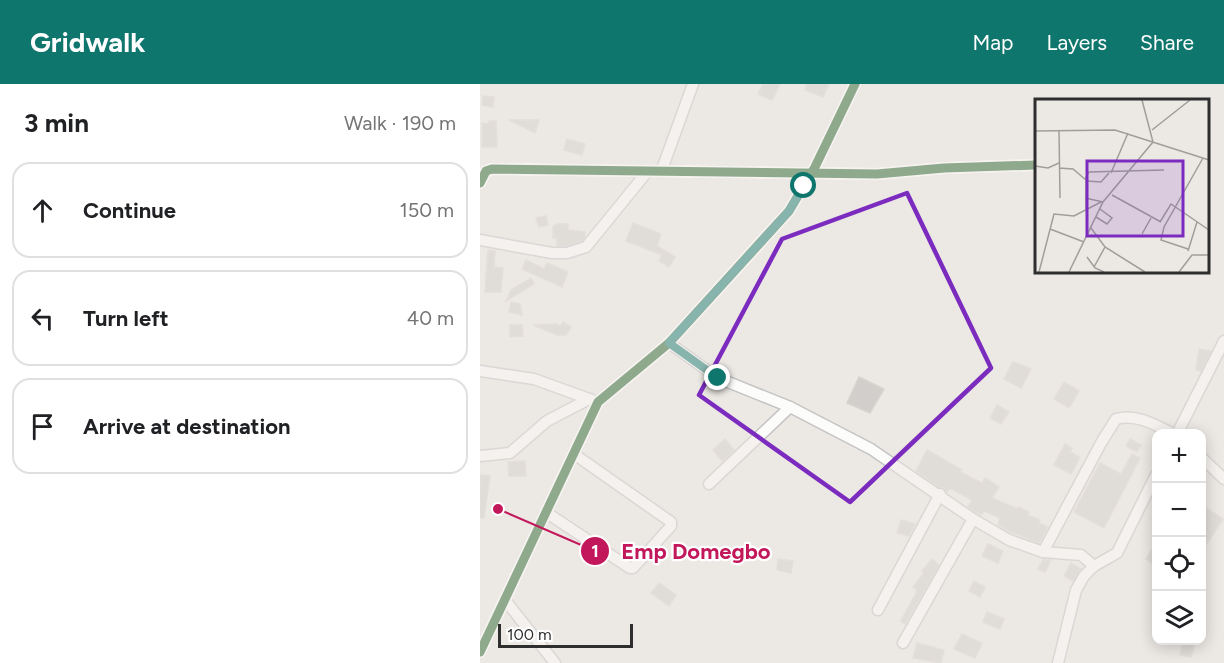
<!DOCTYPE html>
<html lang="en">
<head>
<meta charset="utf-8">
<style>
	:root { --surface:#fff; --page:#f6f6f6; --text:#202124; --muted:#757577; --line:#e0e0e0; --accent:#0f766e }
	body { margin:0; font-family:Figtree,sans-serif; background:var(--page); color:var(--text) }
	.controls { position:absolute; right:18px; bottom:18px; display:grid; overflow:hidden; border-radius:12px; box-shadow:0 3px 15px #0003 }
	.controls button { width:54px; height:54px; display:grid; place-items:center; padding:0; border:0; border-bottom:2px solid var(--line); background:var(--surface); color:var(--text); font:30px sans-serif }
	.scale { position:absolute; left:18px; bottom:15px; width:135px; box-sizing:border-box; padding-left:6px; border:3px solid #2e2e2e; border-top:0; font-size:16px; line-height:21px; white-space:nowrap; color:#2e2e2e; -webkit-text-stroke:4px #fff; paint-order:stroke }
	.stop { position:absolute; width:18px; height:18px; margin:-14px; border:4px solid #0f766e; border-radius:50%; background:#fff }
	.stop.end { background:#0f766e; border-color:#fff; box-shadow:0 2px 6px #0008 }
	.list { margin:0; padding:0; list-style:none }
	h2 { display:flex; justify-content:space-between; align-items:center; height:78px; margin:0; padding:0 24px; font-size:26px }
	h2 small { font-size:20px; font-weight:400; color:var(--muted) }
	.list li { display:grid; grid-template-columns:39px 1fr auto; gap:18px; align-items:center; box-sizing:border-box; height:96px; margin:0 12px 12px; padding:0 12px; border:2px solid var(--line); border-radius:18px }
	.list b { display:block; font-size:22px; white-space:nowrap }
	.list em { font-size:20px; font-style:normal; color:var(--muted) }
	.icon { flex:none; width:33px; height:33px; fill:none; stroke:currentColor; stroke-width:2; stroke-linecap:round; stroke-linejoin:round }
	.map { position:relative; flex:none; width:744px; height:579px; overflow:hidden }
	header { display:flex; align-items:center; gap:36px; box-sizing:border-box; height:84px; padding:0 30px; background:var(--accent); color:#fff }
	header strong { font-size:28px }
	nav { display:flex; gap:33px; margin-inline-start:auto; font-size:21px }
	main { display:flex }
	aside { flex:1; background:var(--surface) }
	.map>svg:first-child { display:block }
	.building { fill:#d1cecb; stroke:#d7d4d0; stroke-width:1.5 }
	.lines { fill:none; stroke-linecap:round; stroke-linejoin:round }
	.street-casing { stroke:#c5c4c5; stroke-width:13 }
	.street { stroke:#fcfcfb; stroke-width:10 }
	.cycleway-casing { stroke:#fff; stroke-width:13 }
	.cycleway { stroke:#1b5e20; stroke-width:9 }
	.route { stroke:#0f766e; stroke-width:8 }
	.marked { fill:none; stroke:#7b2cbf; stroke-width:4.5; stroke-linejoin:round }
	.inset-road { fill:none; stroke:#a09e9b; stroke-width:1.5 }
	.view { fill:#7b2cbf; fill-opacity:0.15; stroke:#7b2cbf; stroke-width:3 }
	.inset-edge { fill:none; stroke:#2e2e2e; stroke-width:3 }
	.leader { fill:none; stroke:#c2185b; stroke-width:2 }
	.callout-dot { fill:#c2185b; stroke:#fff; stroke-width:2 }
	.mark-label { font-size:18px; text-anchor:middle; font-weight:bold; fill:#fff }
	.callout-label { font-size:22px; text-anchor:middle; font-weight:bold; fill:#c2185b; stroke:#fff; stroke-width:4.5; stroke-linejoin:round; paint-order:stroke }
</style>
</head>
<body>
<header>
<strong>Gridwalk</strong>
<nav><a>Map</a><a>Layers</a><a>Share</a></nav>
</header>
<main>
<aside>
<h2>3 min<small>Walk · 190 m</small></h2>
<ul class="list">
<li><svg class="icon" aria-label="ahead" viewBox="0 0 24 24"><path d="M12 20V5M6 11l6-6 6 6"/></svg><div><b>Continue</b></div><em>150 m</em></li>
<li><svg class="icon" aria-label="left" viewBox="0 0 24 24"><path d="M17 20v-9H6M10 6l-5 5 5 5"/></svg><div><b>Turn left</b></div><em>40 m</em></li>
<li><svg class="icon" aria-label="arrive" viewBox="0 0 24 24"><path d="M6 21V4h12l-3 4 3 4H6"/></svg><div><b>Arrive at destination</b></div></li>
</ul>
</aside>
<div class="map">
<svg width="744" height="579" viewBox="0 0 744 579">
	<rect width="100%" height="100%" fill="#ece8e4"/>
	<g class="building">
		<polygon points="283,0 300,0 292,16 278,10"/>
		<polygon points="327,0 349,0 343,13 325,6"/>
		<polygon points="3,12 14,13 13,23 2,21"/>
		<polygon points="29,36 59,36 55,49"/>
		<polygon points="9,37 16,37 17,63 2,63 2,39 9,40"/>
		<polygon points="87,55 105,60 102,71 84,66"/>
		<polygon points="66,132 68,141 59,143 56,134"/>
		<polygon points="153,139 181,150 177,162 195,173 189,183 179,177 182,171 146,157"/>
		<polygon points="78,140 88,140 88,146 105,148 105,153 102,157 86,162 77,162 77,154 73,154 73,142"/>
		<polygon points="8,166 15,167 14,183 23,184 21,208 5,208"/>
		<polygon points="46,176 64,185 67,179 88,188 82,203 42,185"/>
		<polygon points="51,194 54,200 26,217 31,206"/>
		<polygon points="31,218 40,220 42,231 29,228"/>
		<polygon points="83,238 91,243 86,251 77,251 53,241 76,240 80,242"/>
		<polygon points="30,241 42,241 43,252 30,253"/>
		<polygon points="719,265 731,267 721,287 716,286"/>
		<polygon points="533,278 551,285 541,304 524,295"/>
		<polygon points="379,293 404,305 390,329 367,319"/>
		<polygon points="584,298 599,307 589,324 574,315"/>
		<polygon points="517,321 529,328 521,340 510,334"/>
		<polygon points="245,355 254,366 242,377 233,366"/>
		<polygon points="650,355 661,361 657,368 646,362"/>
		<polygon points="585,360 592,364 590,368 600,373 591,390 574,381"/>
		<polygon points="447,366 482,386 480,388 502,399 505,394 519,403 512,414 538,425 539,423 549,428 548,431 560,436 559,439 568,443 559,459 529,447 518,441 520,434 504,427 501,431 488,423 492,416 470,404 467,408 464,404 459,403 436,387"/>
		<polygon points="652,370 660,374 624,444 594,428 620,379 641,390"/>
		<polygon points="45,377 46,392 29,392 28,378"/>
		<polygon points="0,391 10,392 4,434 0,434"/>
		<polygon points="722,421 743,435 727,460 722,456"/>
		<polygon points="421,436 435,440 429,452 417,449"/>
		<polygon points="676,459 676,482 666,475"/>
		<polygon points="508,460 523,467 518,479 502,472"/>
		<polygon points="298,475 313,477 311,489 297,486"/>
		<polygon points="452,475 459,481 425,540 421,537 437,507 433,503 444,489 442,487"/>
		<polygon points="563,476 571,476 565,488 558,485"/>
		<polygon points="591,479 601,485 593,497 584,492"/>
		<polygon points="494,497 505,503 500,513 489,507"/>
		<polygon points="179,499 196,511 189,522 171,509"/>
		<polygon points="507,528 524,535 520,545 503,538"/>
		<polygon points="482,550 502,559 495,574 474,565"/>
		<polygon points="437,559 464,566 461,579 433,574"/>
		<polygon points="703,559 714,562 711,573 700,571"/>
	</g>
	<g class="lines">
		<g class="street-casing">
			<g id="street">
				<polyline points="181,88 213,0"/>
				<polyline points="0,99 6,87 12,85 397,90 464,84 556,81"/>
				<polyline points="0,156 72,169 87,169 106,163 167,88"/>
				<polyline points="189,259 238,294 310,323 391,365 493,435 529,456 563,468 601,471 614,482"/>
				<polyline points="0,287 54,295 112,316"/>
				<polyline points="697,350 744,257"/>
				<polyline points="0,372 30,369 67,337 109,315"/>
				<polyline points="722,374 744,395"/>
				<polyline points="229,400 310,323"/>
				<polyline points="67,429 150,484 153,484 191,442 191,438 94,370"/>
				<path d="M 563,468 L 621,359 L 636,335 C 656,329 676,341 693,350"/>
				<polyline points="25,516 75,579"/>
				<polyline points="398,526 460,410"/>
				<polyline points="423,559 493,435"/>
				<polyline points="0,568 118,318 189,259 309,127 335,83 375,0"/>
				<polyline points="578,579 596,506 604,492 614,482 637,469 676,391"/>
			</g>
		</g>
		<use href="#street" class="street"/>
		<g class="cycleway-casing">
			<g id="cycleway">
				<polyline points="0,99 6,87 12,85 397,90 464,84 556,81"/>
				<polyline points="0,568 118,318 189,259 309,127 335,83 375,0"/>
			</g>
		</g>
		<use href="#cycleway" class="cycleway"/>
	</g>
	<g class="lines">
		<polyline class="route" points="238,294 189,259 309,127 324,102"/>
	</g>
	<path d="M0 0H744V579H0ZM 427,109 L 511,284 L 370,418 L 219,311 L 302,155 Z" fill="#ece8e4" fill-opacity=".55" fill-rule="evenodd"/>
	<path class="marked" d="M 427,109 L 511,284 L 370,418 L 219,311 L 302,155 Z"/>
	<g transform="translate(555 15)">
		<rect width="174" height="174" fill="#ece8e4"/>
		<path class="inset-road" d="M 24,31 L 25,99M 117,31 L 155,1M 0,32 L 80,31 L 174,61M 0,67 L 13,69 L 24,64M 24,69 L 38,70 L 51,81 L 51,111M 76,74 L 93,34M 50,80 L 54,73 L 129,71M 52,82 L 66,83 L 74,74M 77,96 L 126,123M 50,99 L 68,103M 61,118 L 72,125 L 77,119 L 65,110M 125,123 L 136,105 L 174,131M 56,129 L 70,148 L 110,173M 15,130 L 49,143M 107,135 L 116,119M 153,150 L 126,141 L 129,128 L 168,59M 153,152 L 162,123M 52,158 L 60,169 L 69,173M 59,168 L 70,148M 4,173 L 19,115 L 39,117 L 66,103M 34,173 L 68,103 L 118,43 L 107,1M 144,173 L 157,156 L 174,156"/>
		<path class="view" d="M 52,62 L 148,62 L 148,137 L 52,137 Z"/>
		<rect width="174" height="174" class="inset-edge"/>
	</g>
	<path class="leader" d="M18 425L115 467"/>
	<g class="callout-dot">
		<circle cx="18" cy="425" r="6"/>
		<circle cx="115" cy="467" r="15"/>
	</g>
	<g class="mark-label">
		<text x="115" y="473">1</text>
	</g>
	<g class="callout-label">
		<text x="216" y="475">Emp Domegbo</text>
	</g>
</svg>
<div class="controls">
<button>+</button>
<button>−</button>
<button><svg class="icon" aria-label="locate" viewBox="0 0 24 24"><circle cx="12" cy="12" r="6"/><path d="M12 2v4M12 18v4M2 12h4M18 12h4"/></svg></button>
<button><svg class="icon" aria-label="layers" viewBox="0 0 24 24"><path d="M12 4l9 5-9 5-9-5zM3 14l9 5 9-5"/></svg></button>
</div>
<div class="scale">100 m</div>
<div class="stop" style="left:324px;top:102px"></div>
<div class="stop end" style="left:238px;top:294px"></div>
</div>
</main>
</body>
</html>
